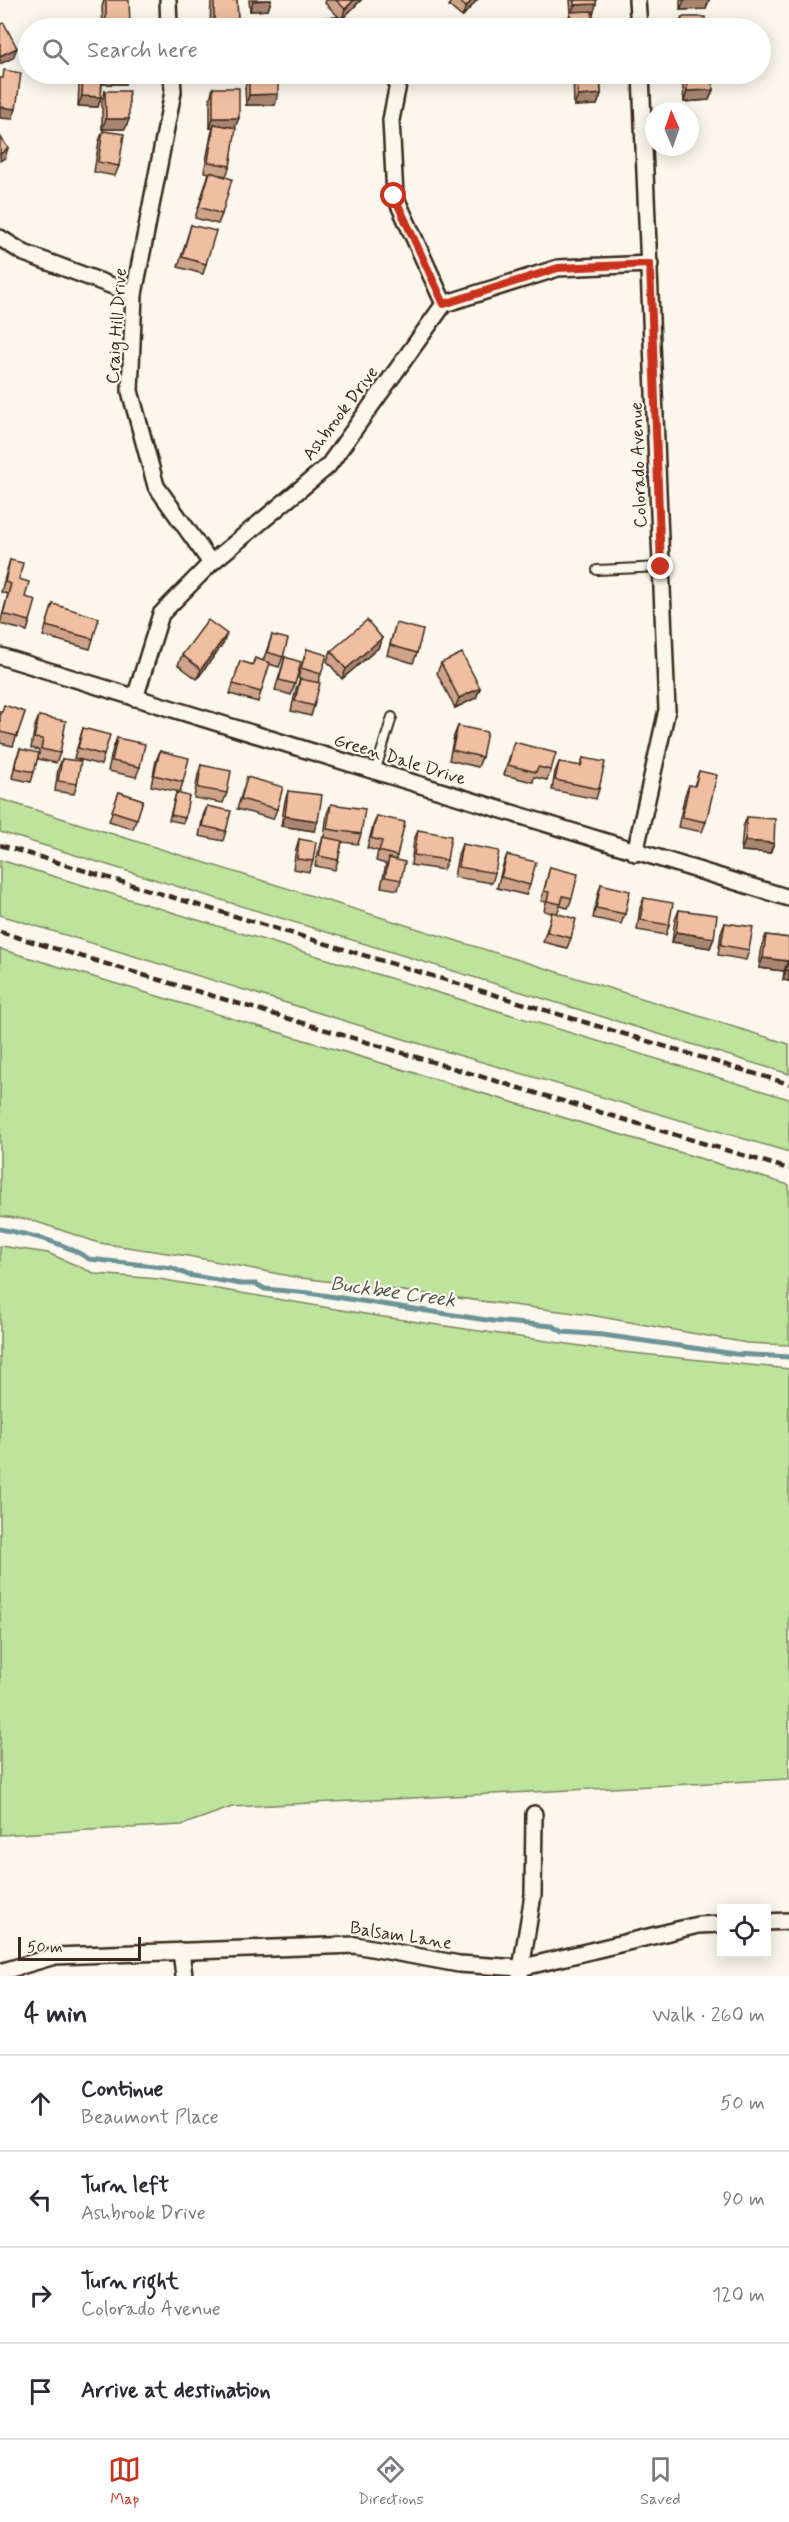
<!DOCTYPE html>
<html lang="en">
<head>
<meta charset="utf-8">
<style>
	:root { --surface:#fff; --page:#f7f7f7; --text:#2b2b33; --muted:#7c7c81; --line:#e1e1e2; --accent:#c8321e }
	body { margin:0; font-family:Mynerve,sans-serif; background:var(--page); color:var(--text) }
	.controls { position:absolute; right:18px; bottom:18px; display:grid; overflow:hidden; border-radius:0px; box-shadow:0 3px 15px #0003 }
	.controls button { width:54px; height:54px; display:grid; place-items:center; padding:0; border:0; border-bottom:2px solid var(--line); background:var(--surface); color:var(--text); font:30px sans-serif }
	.compass { position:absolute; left:645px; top:102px; width:54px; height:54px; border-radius:50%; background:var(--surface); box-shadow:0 3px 15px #0003; rotate:358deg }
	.scale { position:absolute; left:18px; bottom:15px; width:123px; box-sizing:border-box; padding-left:6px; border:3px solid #3b2a1e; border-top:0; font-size:16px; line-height:21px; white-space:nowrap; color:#3b2a1e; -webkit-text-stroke:4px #fbf7ec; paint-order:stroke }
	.stop { position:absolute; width:18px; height:18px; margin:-14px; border:4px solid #c8321e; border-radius:50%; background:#fff }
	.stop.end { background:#c8321e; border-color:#fff; box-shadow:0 2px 6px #0008 }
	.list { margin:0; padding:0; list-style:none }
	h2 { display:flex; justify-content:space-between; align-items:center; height:78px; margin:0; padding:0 24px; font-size:26px }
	h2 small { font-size:20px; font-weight:400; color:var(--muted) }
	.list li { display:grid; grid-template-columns:39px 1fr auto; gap:18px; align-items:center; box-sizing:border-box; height:96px; padding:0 24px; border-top:2px solid var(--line) }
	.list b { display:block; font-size:22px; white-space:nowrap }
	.list p { margin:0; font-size:20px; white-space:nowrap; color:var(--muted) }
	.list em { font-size:20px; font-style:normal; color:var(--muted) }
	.icon { flex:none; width:33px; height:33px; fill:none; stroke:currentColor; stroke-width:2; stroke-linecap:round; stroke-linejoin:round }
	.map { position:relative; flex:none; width:789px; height:1976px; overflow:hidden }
	.search { position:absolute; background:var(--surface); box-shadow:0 3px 15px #0003; left:18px; right:18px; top:18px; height:66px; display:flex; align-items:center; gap:15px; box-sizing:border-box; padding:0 21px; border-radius:33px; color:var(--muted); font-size:22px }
	.sheet { height:462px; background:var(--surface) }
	nav { display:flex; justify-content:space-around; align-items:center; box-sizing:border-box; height:84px; border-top:2px solid var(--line); background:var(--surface); font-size:16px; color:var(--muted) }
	nav a { display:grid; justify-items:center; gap:3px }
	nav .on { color:var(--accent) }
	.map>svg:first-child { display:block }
	.green { fill:#bde39d; stroke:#7c865e; stroke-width:1.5 }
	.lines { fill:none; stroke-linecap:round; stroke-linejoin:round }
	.stream { stroke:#6c9498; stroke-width:5 }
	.service-casing { stroke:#3b2a1e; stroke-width:12 }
	.minor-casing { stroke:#3b2a1e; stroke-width:20 }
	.service { stroke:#fbf7ec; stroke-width:8 }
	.minor { stroke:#fbf7ec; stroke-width:15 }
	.rail { stroke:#3b2a1e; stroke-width:4.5; stroke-dasharray:9 4.5; stroke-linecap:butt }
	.wall { fill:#cea38a; stroke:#3b2a1e; stroke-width:1.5 }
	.shaded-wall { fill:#a88571; stroke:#3b2a1e; stroke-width:1.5 }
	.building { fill:#f0bea1; stroke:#3b2a1e; stroke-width:1.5 }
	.route { stroke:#c8321e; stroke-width:8 }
	.labels { text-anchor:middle; stroke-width:4.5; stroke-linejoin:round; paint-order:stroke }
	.street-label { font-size:18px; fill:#3b2a1e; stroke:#fbf7ec }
	.water-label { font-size:20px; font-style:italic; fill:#4f5651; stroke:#fbf7ec }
</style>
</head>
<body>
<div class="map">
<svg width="789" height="1976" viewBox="0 0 789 1976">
	<rect width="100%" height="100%" fill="#fbf7ec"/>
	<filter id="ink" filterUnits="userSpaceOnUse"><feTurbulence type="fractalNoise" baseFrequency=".0167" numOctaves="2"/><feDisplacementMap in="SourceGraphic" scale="12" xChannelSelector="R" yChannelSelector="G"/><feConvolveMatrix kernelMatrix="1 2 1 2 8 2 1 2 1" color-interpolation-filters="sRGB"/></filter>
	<g filter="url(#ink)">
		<g class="green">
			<polygon points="0,799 789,1044 789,1074 0,832"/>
			<polygon points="0,860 789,1099 789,1152 407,1040 0,915"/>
			<polygon points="0,949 789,1185 789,1345 747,1343 590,1315 294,1277 188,1256 99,1243 31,1220 0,1216"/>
			<polygon points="0,1246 48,1253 96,1274 159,1279 377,1316 622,1352 789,1369 789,1779 232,1807 182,1825 0,1835"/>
		</g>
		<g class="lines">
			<path class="stream" d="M 0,1229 C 31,1235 63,1242 89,1259 L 172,1268 L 188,1275 L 241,1284 L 256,1284 L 265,1289 L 309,1293 L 493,1321 L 553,1326 L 563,1332 L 603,1335 L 735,1354 L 789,1357"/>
			<g class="service-casing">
				<g id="service">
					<polyline points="597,570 661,567"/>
					<polyline points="375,772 392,717"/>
				</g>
			</g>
			<g class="minor-casing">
				<g id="minor">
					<polyline points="168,0 169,28"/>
					<polyline points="637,0 639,28"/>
					<polyline points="172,74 173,92 134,294 130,391 156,486 211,563"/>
					<polyline points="400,74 391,120 395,196 444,304"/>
					<polyline points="0,238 24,253 134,294"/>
					<polyline points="0,656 789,898"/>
					<polyline points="135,698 161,614 211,563 328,466 444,304 558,268 650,264"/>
					<polyline points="635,853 667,710 641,74"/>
					<polyline points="766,1922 789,1921"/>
					<polyline points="181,1951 184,1976"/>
					<polyline points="0,1972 55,1956 355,1945 459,1964 520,1968 698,1925 722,1924"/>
					<polyline points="520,1975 533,1895 534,1814"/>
				</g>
			</g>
			<use href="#service" class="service"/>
			<use href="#minor" class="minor"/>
			<g class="rail">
				<polyline points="0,845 789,1084"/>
				<polyline points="0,932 789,1169"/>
			</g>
		</g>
		<g class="wall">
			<polygon points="104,0 106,0 129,28 103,28 102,7"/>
			<polygon points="211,0 237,0 238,23 236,28 210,28"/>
			<polygon points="249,0 271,0 268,10 250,11"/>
			<polygon points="326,0 361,0 342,19 340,18 340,28 314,28 318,18 339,17 325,3"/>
			<polygon points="451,0 477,0 462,17 449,6"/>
			<polygon points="570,0 596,0 593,15 593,28 597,28 567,28 566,22 571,12"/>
			<polygon points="680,0 709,0 706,9 680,10"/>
			<polygon points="682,17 705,28 678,28"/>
			<polygon points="102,74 129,74 125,84 102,84 101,97 98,107 78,106 79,86 83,76 102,77"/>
			<polygon points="573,74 600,74 601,94 597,105 574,106"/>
			<polygon points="682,74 712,74 713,90 709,100 684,102"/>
			<polygon points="249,77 278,94 275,105 246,105 245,87"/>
			<polygon points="213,88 235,128 230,166 226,176 221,175 222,214 218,224 195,218 209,173 204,172 211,135 213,128 210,128 210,98"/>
			<polygon points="105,91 129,119 125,129 102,129 102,101"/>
			<polygon points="103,131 119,166 115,176 94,172 99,141"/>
			<polygon points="191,225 206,264 203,274 178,267"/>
			<polygon points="10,560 19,579 25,597 30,621 27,631 0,624 8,594 1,592 7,570"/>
			<polygon points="53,604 93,639 90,649 43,636"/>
			<polygon points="396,623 417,653 413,663 387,655"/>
			<polygon points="272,635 283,657 279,667 269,664 258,702 230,694 240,661 252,665 255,658 263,661"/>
			<polygon points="382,638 378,648 342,679 327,661 331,651"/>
			<polygon points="223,644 197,679 178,665 182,655"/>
			<polygon points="307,649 321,674 318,683 314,706 311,716 291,711 296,689 300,679 298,678"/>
			<polygon points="285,657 295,684 291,695 275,690"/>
			<polygon points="441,663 480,688 476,698 455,708 437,673"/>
			<polygon points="0,711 25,712 13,746 0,743"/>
			<polygon points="39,716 60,753 56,763 38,759 39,750 31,748 35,726"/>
			<polygon points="458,726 482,757 478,767 449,760 454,736"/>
			<polygon points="83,728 104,755 101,765 74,758"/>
			<polygon points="117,738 140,767 136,777 108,771 113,748"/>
			<polygon points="514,742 551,770 547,780 534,777 533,782 504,775"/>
			<polygon points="20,749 34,772 31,782 12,778 16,759"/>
			<polygon points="160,751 183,782 180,792 151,786 156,761"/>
			<polygon points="583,758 599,789 596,799 552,790 555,772 559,762 580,766"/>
			<polygon points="62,759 77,784 74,794 55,791 58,769"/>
			<polygon points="201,765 227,793 223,803 194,798 198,775"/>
			<polygon points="699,771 706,822 702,832 678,827 685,795 689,785 694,786"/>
			<polygon points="247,777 277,809 273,819 237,809"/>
			<polygon points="288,791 314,831 281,826 285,801"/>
			<polygon points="119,792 143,800 133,829 109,821"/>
			<polygon points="176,793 185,818 183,823 169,820"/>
			<polygon points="331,804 361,834 358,844 342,842 338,860 335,870 315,866 319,847 323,837 324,837 327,814"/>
			<polygon points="207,806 226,831 223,841 199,836 203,816"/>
			<polygon points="377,816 397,856 395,860 401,880 398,890 381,887 386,864 376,861 378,851 367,848 373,826"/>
			<polygon points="747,817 774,843 770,853 741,851 743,827"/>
			<polygon points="418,830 447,860 443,870 411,865 414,840"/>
			<polygon points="299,839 313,861 309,872 293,869 296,849"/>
			<polygon points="462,844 495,873 492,883 454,877 458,855"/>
			<polygon points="507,855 530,885 526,895 497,888 503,865"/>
			<polygon points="550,867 572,898 568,908 560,906 557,914 571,938 567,948 543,942 552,913 544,911 546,902 541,901"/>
			<polygon points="601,884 625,914 621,924 593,918 598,894"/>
			<polygon points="644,898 669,925 666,935 637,930 640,908"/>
			<polygon points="679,910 714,938 710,948 672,942 675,920"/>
			<polygon points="725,923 749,950 746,960 718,955 721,933"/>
			<polygon points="766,935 789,938 789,981 783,980 784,971 759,968 762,945"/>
		</g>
		<g class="shaded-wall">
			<polygon points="271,0 268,10 250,11 253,1"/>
			<polygon points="354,0 361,0 342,19 345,9"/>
			<polygon points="472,0 477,0 462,17 466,7"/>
			<polygon points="684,0 709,0 706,9 680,10"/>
			<polygon points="596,4 593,15 571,16 574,5"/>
			<polygon points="214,23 238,23 236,28 212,28"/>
			<polygon points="17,48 13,58 0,64 0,56"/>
			<polygon points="106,74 129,74 125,84 102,84"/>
			<polygon points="214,74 237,74 235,79 212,79"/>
			<polygon points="316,74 341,74 339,79 314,80"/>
			<polygon points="713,90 709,100 684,102 687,91"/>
			<polygon points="278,94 275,105 246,105 249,95"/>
			<polygon points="601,94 597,105 574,106 578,96"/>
			<polygon points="82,96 101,97 98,107 78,106"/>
			<polygon points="0,107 16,109 12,119 0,118"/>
			<polygon points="213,118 239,118 235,128 214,124 213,128 210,128"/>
			<polygon points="106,119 129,119 125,129 102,129"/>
			<polygon points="8,148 5,158 0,161 0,154"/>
			<polygon points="227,634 223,644 197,679 201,669"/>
			<polygon points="382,638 378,648 342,679 346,669"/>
			<polygon points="480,688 476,698 455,708 459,698"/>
			<polygon points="285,816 318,821 314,831 281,826"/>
			<polygon points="745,841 774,843 770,853 741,851"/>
			<polygon points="676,932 714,938 710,948 672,942"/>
			<polygon points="763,958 788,961 784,971 759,968"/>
			<polygon points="786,970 789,970 789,981 783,980"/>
		</g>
		<g class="building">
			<polygon points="106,0 129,0 130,28 106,28"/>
			<polygon points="214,0 237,0 238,23 214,23"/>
			<polygon points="336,0 354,0 345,9"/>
			<polygon points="458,0 472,0 466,7"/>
			<polygon points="574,0 596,0 596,4 574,5"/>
			<polygon points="592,11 593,28 597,28 571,28 570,12"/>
			<polygon points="340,17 340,28 318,28 318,18"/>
			<rect x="682" y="17" width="23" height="11"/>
			<polygon points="4,23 17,48 0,56 0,24"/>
			<polygon points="495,26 495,28 485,28"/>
			<polygon points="4,70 21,73 16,109 0,107 0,78 3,78"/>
			<polygon points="577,74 600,74 601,94 578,96"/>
			<polygon points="686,74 712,74 713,90 687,91"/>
			<polygon points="83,76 102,77 101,97 82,96"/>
			<polygon points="249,77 278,77 278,94 249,95"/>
			<rect x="213" y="88" width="26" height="30"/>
			<polygon points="105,91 129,91 129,119 106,119"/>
			<polygon points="214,124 236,128 230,166 208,162"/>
			<polygon points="103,131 124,134 119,166 98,162"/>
			<polygon points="0,136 8,148 0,154"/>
			<polygon points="210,172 232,179 222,214 199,207"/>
			<polygon points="191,225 216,231 206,264 182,257"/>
			<polygon points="10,560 23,563 19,579 29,582 25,597 36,600 30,621 3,614 11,584 5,582"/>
			<polygon points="53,604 99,618 93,639 46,626"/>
			<polygon points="208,620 227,634 201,669 182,655"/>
			<polygon points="367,620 382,638 346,669 331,651"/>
			<polygon points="396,623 423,630 417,653 390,645"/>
			<polygon points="272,635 288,639 283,657 267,652"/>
			<polygon points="307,649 327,655 321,674 301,668"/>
			<polygon points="462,653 480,688 459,698 441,663"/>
			<polygon points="285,657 301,662 295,684 279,680"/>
			<polygon points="255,658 270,663 261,692 233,684 240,661 253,665"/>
			<polygon points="300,679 320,683 314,706 295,701"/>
			<polygon points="4,705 25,712 17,736 0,732 0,711 2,712"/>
			<polygon points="39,716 66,721 60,753 41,749 43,739 34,738"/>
			<polygon points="458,726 487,732 482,757 452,750"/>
			<polygon points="83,728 110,735 104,755 78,748"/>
			<polygon points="117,738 145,744 140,767 112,761"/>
			<polygon points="514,742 556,753 551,770 538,767 536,772 508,765"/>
			<polygon points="20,749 39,753 34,772 15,768"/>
			<polygon points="160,751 189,758 183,782 154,775"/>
			<polygon points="583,758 605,762 599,789 555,780 559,762 581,766"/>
			<polygon points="62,759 81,761 77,784 58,781"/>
			<polygon points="201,765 231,771 227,793 198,788"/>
			<polygon points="699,771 717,775 706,822 682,817 689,785 695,786"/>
			<polygon points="247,777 283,787 277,809 241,799"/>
			<polygon points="288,791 322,795 318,821 285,816"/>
			<polygon points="119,792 143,800 137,819 112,811"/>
			<polygon points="176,793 189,796 185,818 171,815"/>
			<polygon points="331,804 365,809 361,834 327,829"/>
			<polygon points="207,806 231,811 226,831 202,826"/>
			<polygon points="377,816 405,822 397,856 379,851 382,841 371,838"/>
			<polygon points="747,817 775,819 774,843 745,841"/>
			<polygon points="418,830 451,836 447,860 414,855"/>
			<polygon points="323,837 342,841 338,860 319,856"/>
			<polygon points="299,839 316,842 313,861 297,859"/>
			<polygon points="462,844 499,851 495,873 458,867"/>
			<polygon points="507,855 536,862 530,885 501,877"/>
			<polygon points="389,858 405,862 401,880 385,877"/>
			<polygon points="550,867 578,874 572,898 563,896 561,904 547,901 549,892 544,891"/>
			<polygon points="601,884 630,891 625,914 596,908"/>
			<polygon points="644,898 673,903 669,925 640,920"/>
			<polygon points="679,910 717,915 714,938 676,932"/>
			<polygon points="552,912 576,919 571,938 547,932"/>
			<polygon points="725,923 753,927 749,950 721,945"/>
			<polygon points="766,935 789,938 789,970 786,970 788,961 763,958"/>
		</g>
	</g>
	<g class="lines" filter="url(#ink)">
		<polyline class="route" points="394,196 444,304 558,268 650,264 661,567"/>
	</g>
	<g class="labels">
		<g class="street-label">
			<text transform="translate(116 326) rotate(-86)" y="6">Craig Hill Drive</text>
			<text transform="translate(340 413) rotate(-53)" y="6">Ashbrook Drive</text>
			<text transform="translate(638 465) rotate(-92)" y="6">Colorado Avenue</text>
			<text transform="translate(400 759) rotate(17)" y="6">Green Dale Drive</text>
			<text transform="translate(401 1935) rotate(9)" y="6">Balsam Lane</text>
		</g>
		<g class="water-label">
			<text transform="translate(393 1291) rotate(8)" y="7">Buckbee Creek</text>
		</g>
	</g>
</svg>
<div class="controls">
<button><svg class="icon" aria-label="locate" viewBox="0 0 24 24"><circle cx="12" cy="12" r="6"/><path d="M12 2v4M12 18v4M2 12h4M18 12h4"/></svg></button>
</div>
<svg class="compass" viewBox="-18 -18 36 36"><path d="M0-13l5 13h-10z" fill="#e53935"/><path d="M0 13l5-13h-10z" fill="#7c7c81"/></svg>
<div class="scale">50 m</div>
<div class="stop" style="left:394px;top:196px"></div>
<div class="stop end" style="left:661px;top:567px"></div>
<div class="search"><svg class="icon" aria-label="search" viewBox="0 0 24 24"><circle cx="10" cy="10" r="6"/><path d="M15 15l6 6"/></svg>Search here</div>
</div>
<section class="sheet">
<h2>4 min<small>Walk · 260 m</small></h2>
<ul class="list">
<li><svg class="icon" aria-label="ahead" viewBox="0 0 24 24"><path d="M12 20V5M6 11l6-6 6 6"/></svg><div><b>Continue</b><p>Beaumont Place</p></div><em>50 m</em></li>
<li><svg class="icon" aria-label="left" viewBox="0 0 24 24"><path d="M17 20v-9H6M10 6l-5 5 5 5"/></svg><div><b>Turn left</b><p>Ashbrook Drive</p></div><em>90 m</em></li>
<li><svg class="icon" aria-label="right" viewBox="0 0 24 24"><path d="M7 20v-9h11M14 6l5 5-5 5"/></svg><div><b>Turn right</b><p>Colorado Avenue</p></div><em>120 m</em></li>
<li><svg class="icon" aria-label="arrive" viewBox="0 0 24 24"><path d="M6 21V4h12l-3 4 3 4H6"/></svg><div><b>Arrive at destination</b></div></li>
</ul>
</section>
<nav>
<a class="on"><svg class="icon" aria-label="map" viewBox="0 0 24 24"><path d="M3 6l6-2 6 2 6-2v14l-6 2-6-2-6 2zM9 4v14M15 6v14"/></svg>Map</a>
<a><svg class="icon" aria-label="directions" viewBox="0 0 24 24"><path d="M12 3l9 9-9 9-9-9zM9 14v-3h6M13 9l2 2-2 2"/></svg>Directions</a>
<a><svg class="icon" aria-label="saved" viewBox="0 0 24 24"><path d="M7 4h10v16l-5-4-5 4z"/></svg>Saved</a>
</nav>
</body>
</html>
